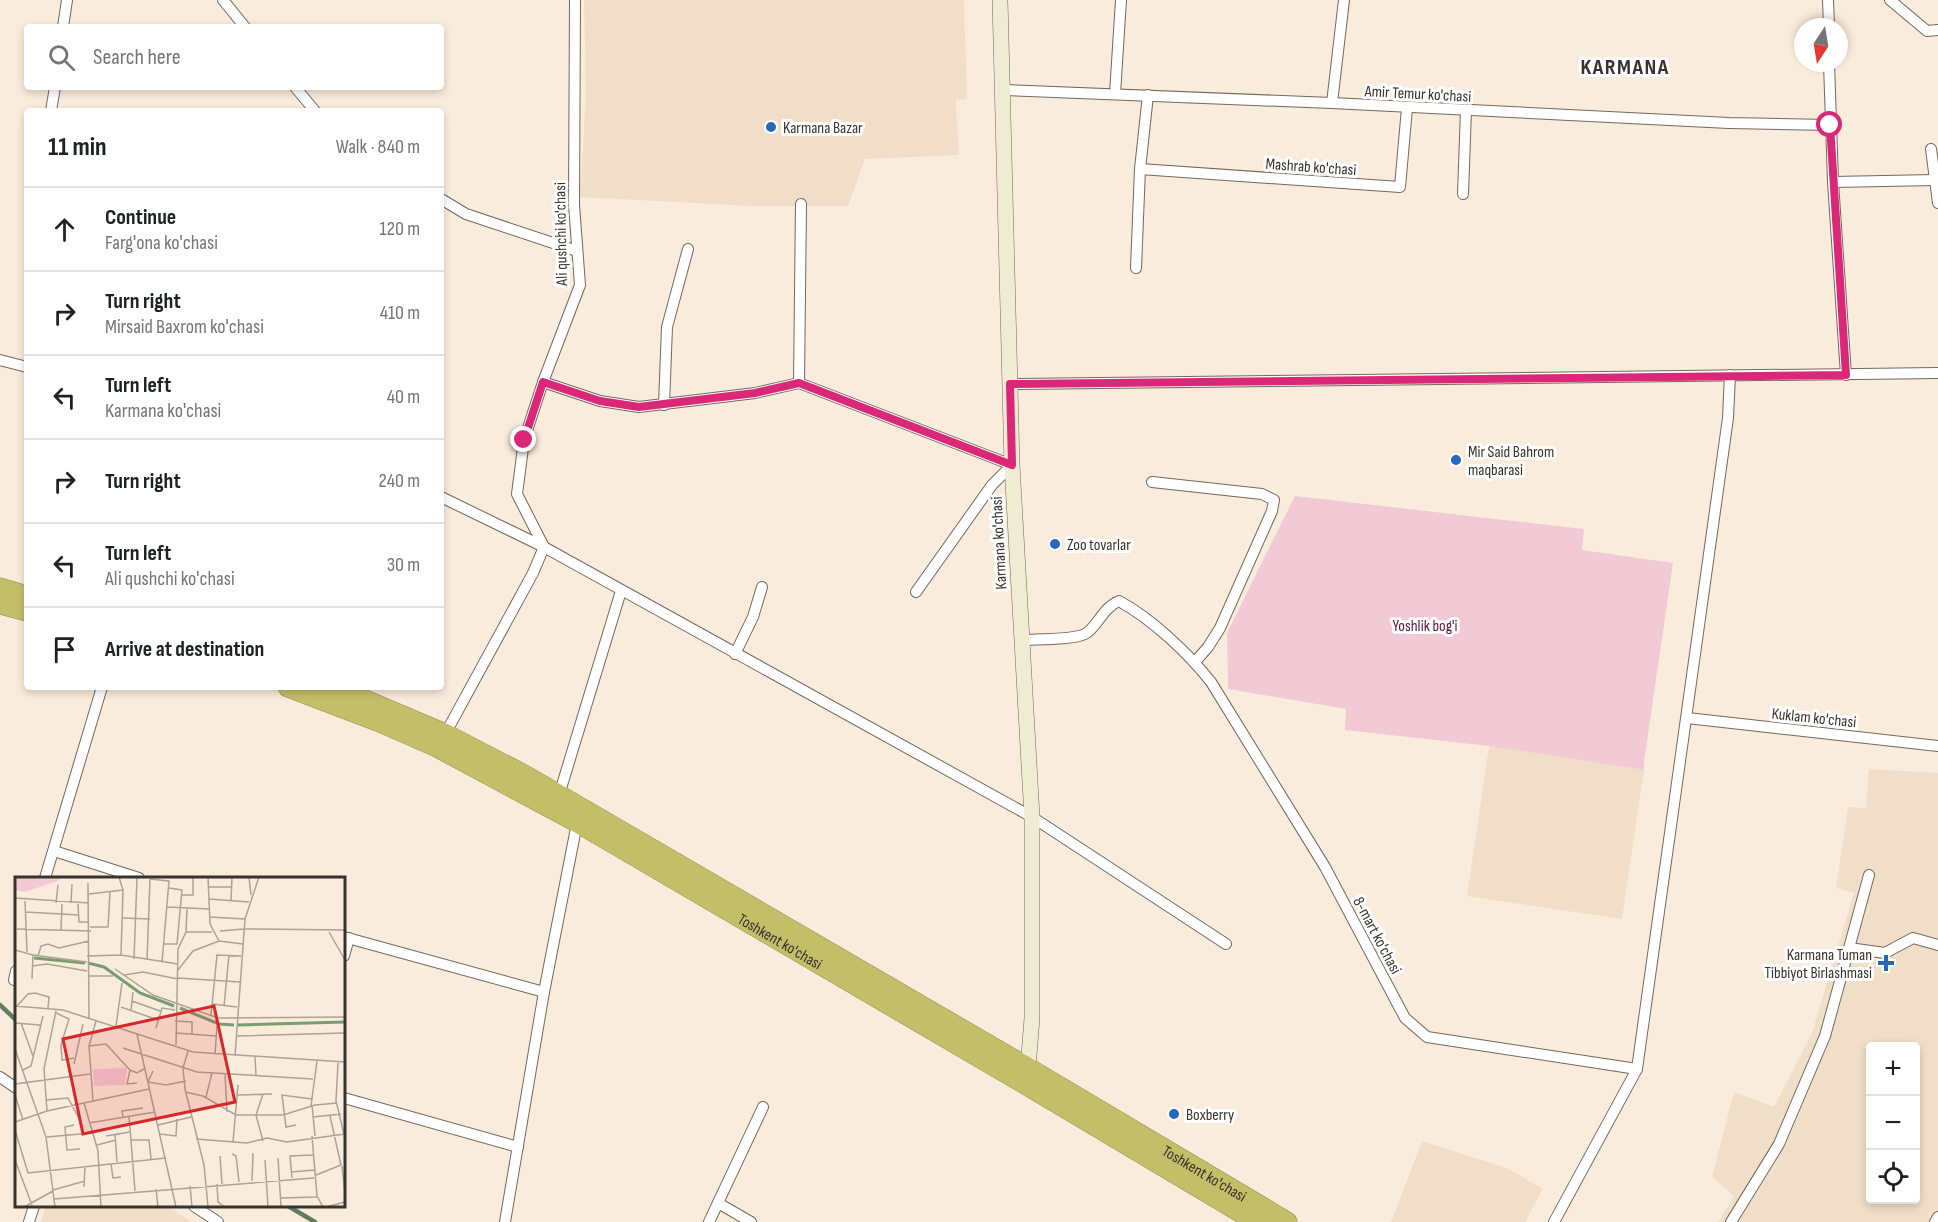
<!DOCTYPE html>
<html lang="en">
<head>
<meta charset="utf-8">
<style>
	:root { --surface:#fff; --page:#f2f2f2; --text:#202124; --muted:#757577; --line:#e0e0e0 }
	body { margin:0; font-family:"Sofia Sans Condensed",sans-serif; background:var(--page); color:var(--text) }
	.controls { position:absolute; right:18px; bottom:18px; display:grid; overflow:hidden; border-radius:6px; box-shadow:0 3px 9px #0003 }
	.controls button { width:54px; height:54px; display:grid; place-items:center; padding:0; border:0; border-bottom:2px solid var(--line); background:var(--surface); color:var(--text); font:30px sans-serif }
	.compass { position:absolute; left:1794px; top:18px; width:54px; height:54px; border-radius:50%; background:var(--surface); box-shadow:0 3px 9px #0003; rotate:192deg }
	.stop { position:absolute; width:18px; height:18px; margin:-14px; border:4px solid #db2777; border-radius:50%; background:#fff }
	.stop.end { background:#db2777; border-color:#fff; box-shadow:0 2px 6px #0008 }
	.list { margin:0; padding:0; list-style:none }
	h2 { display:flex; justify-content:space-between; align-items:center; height:78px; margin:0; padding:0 24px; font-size:26px }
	h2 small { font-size:20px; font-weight:400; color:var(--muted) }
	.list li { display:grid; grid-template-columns:39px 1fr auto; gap:18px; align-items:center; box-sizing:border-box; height:84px; padding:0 24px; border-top:2px solid var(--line) }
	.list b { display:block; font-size:22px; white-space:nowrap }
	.list p { margin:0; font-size:20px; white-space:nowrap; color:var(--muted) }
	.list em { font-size:20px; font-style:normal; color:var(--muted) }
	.icon { flex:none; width:33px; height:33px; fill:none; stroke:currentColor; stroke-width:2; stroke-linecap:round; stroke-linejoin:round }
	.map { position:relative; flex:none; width:1938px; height:1222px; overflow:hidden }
	.search { position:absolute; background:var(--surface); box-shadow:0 3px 9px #0003; left:24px; top:24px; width:420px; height:66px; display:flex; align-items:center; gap:15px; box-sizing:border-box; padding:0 21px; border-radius:6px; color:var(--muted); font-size:22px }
	.panel { position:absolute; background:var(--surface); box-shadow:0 3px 9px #0003; left:24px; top:108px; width:420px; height:582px; border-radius:6px }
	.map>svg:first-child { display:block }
	.built { fill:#f1dec9; fill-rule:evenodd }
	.green { fill:#f2cad5 }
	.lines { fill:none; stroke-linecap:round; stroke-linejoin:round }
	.stream { stroke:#647d5c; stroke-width:4.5 }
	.street-casing { stroke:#74685a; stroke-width:12 }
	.secondary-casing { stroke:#74685a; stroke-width:16 }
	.highway-casing { stroke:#938d54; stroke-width:21 }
	.street { stroke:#fff; stroke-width:10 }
	.secondary { stroke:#eeecd2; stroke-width:15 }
	.highway { stroke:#c5be69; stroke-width:20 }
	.route { stroke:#db2777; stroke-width:8 }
	.poi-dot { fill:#2569ba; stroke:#fff; stroke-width:2 }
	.labels { text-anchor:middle; stroke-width:6; stroke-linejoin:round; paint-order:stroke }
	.street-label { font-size:16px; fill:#37322c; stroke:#fff }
	.poi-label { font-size:16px; fill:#37322c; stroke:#fff; text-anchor:start }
	.park-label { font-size:16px; fill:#601735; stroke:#fff }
	.district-label { font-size:22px; font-weight:bold; letter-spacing:1.5px; fill:#37322c; stroke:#fff }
	.inset-river { fill:none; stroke:#789d70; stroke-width:3 }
	.inset-road { fill:none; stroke:#aca296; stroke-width:1.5 }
	.view { fill:#d62828; fill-opacity:0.15; stroke:#d62828; stroke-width:3 }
	.inset-edge { fill:none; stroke:#37322c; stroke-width:3 }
</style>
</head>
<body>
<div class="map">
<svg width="1938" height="1222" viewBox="0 0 1938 1222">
	<rect width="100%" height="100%" fill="#faecdc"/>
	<g class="built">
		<polygon points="584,0 964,0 967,99 956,100 959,155 865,159 848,206 752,206 580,197 586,94"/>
		<polygon points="1489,746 1644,770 1622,919 1467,896"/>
		<path d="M 1869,769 L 1938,773 L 1938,1222 L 1718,1222 L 1734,1196 L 1712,1177 L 1734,1092 L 1774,1107 L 1812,1033 L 1854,893 L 1836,888 L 1848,807 L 1866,808 ZM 1870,1046 L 1916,1046 L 1916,1200 L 1870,1200 Z"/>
		<polygon points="1422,1141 1507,1168 1543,1189 1525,1222 1391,1222"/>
		<polygon points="46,1206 167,1206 192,1222 41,1222"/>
	</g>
	<polygon class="green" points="1295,496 1584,529 1582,550 1673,563 1644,762 1644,770 1489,746 1345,730 1346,709 1228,689 1227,633"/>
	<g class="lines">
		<g class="stream">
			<polyline points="0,1005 16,1020"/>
			<polyline points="288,1206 315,1222"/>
		</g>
		<g class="street-casing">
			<g id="street">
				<polyline points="223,0 245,27"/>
				<polyline points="1828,0 1829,27"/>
				<polyline points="1890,0 1927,31 1938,30"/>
				<polyline points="63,27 67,0"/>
				<polyline points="1829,63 1833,182 1846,375"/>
				<polyline points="295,87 315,111"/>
				<polyline points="1003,90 1332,103 1729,123 1830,125"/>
				<polyline points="1115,94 1121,0"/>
				<polyline points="1332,103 1344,0"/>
				<polyline points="51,111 55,87"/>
				<polyline points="1931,149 1938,203"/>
				<polyline points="1140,169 1400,187 1407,108"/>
				<polyline points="1833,182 1935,180"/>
				<polyline points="1463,194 1466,110"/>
				<polyline points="441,199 466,214 577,251"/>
				<polyline points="1136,268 1140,169 1148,95"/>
				<polyline points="0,360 27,367"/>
				<polyline points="543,382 600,401 639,407 755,393 799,383 1012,465 992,485 916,592"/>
				<polyline points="799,383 801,204"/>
				<polyline points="1010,384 1938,373"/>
				<polyline points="664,405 667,327 688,249"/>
				<polyline points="1152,482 1262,494 1274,500 1272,511 1220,628 1208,647 1195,662"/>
				<polyline points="441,497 544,547 1032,817 1226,944"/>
				<polyline points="544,547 517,494 524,440 543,382 580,285 574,205 575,0"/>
				<path d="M 1022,640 C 1036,639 1073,640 1085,634 C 1097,628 1102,608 1119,601 C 1152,619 1188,653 1211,682 L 1325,867 L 1405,1018 L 1427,1037 L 1637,1069"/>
				<polyline points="735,654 753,617 762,587"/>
				<polyline points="1687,718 1938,746"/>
				<polyline points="443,738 533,573 544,547"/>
				<polyline points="559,795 621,591"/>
				<polyline points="54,851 139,878"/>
				<polyline points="45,878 102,687"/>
				<polyline points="344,937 544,992"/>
				<polyline points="1849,948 1885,953 1913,938 1938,945"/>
				<polyline points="344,956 349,938"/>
				<polyline points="14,980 16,971"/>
				<polyline points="0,1077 16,1088"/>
				<polyline points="344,1098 518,1147"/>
				<polyline points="718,1203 751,1222"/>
				<polyline points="194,1206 218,1222"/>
				<polyline points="29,1222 34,1206"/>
				<polyline points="505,1222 544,992 578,818"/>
				<polyline points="709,1222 763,1107"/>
				<polyline points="1554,1222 1637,1069 1728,418 1730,375"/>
				<polyline points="1731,1222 1779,1144 1825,1036 1869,875"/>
				<polyline points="1935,1222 1938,1217"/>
			</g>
		</g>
		<g class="secondary-casing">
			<polyline id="secondary" points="1000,0 1012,465 1032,817 1032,1018 1028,1068 1023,1076"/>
		</g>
		<g class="highway-casing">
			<g id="highway">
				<polyline points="0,588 27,596"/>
				<polyline points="0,604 27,611"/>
				<path id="s1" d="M 288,687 L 380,722 L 437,747 L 577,822 L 1020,1081 L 1257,1222"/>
				<path id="s2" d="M 334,687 L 445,734 L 526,776 L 1028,1068 L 1287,1222"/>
			</g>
		</g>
		<use href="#street" class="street"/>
		<use href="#secondary" class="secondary"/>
		<use href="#highway" class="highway"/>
	</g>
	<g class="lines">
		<polyline class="route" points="524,440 543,382 600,401 639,407 755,393 799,383 1012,465 1010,384 1846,375 1830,125"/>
	</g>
	<g class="poi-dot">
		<circle cx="771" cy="127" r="6"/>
		<circle cx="1456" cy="460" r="6"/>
		<circle cx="1055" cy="544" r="6"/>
		<path d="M1883 954h6v6h6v6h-6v6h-6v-6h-6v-6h6z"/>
		<circle cx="1174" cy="1114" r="6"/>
	</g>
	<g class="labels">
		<g class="street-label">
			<text transform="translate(1418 93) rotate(3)" y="6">Amir Temur ko'chasi</text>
			<text transform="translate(1311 166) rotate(4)" y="6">Mashrab ko'chasi</text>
			<text transform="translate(560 234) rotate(-91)" y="6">Ali qushchi ko'chasi</text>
			<text transform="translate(998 543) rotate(-93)" y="6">Karmana ko'chasi</text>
			<text transform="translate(1814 717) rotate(6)" y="6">Kuklam ko'chasi</text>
			<text transform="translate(1378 935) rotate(62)" y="6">8-mart ko'chasi</text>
			<text dy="6" stroke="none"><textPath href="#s1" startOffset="555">Toshkent ko'chasi</textPath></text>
			<text dy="6" stroke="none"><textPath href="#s2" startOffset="998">Toshkent ko'chasi</textPath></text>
		</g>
		<g class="poi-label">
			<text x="783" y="133">Karmana Bazar</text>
			<text x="1468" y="457">Mir Said Bahrom<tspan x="1468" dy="18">maqbarasi</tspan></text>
			<text x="1067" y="550">Zoo tovarlar</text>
			<text x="1872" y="960" text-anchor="end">Karmana Tuman<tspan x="1872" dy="18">Tibbiyot Birlashmasi</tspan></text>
			<text x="1186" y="1120">Boxberry</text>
		</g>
		<g class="park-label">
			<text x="1425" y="631">Yoshlik bog'i</text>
		</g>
		<g class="district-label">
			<text x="1625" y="74">KARMANA</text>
		</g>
	</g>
	<g transform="translate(15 877)">
		<rect width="330" height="330" fill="#faecdc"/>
		<path d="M 0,0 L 43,0 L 45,3 L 10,15 L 0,13 ZM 112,191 L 110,208 L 79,209 L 78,192 Z" fill="#f2cad5"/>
		<path class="inset-river" d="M 19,81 L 70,86M 73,86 L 89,90 L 125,116 L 159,129M 165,131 L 204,147 L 219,148M 223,148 L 330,145"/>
		<path class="inset-road" d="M 104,0 L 108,13 L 106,78M 193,0 L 195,47 L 204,64M 234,0 L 236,18M 73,6 L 74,141M 193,10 L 217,10M 74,17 L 108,13M 167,18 L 178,18 L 178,0M 0,21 L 74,26M 194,22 L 234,25M 10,24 L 12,75M 216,24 L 217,0M 41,26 L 43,8M 56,26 L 57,7M 63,27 L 64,45 L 74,45M 152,30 L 194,32M 10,35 L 64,38M 194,40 L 230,42M 108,41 L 135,42M 0,49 L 0,73M 75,50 L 93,50 L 95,15M 2,52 L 76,54M 229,52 L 330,53M 46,53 L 47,27M 205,54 L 229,52M 171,55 L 197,55M 314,55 L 330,83M 148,67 L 162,67 L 167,13 L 154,11M 0,73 L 18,78 L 17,102M 18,78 L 72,85M 23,79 L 26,69 L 33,67 L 44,71 L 74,64M 72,79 L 106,78 L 163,87M 119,82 L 122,0M 132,83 L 135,2 L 154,4 L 147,85M 17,89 L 32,87 L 72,94M 100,92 L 138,118 L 203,141 L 330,140M 163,93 L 178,74 L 204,64 L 228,67M 109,98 L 128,95 L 163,102M 73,99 L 98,99M 163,101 L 225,105M 117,124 L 145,134M 197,127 L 222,130M 0,129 L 48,133 L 178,175 L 330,185M 2,129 L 13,117 L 20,116 L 34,120 L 33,131M 209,129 L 214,78M 106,130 L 143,143M 116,133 L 118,115M 41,136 L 54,142 L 46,168 L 47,183 L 59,181M 196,138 L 202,78 L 226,79M 160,144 L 177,145 L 177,157M 0,146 L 25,148M 6,146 L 18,179M 101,149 L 107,106M 141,151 L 147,131 L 160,133M 161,156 L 201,159M 122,157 L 161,330M 221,159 L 330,156M 161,168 L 163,72 L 171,55 L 172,32M 74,169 L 91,167 L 115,193 L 122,196 L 129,192M 108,171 L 182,195 L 298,202M 0,172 L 31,260 L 40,330M 173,174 L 168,191 L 170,212 L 189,288 L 193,330M 200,177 L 202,149M 220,179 L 230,42 L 244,0M 240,180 L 241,198M 323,186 L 321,224 L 329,257M 59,187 L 68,147M 8,193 L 16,189 L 28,139M 115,193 L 112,207 L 122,206M 138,194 L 133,205 L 151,208 L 171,204M 210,197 L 212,235M 0,207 L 75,197M 170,215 L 188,219 L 221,238 L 268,238 L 300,228 L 322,226M 0,218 L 8,243M 223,218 L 257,217M 191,220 L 197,196M 31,223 L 53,221 L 66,245M 78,224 L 74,169 L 81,144M 69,226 L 83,274 L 86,330M 297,228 L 300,259M 296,229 L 302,184M 32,234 L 29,192 L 41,134M 241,238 L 248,264M 241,238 L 248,217M 114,239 L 120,314M 108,240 L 107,234 L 128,231M 298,240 L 326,237M 0,245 L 32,234 L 134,212M 74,246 L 140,235M 59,248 L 50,250 L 52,273 L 65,272M 143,248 L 176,240M 281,248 L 271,250 L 267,218 L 297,222M 0,253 L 13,296 L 151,281M 100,257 L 102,285M 145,257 L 161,259 L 162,242M 91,259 L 115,255M 297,259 L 302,319 L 308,330M 32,260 L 77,256M 181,262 L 232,266 L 252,261 L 272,265 L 330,257M 116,263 L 134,263 L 136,282M 218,265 L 223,208M 82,268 L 101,263M 217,277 L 221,279 L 224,305M 205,279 L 207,307M 263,281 L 266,330M 0,283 L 17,328M 250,283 L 253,330M 96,287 L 98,301 L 106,300M 327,289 L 330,315M 276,295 L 300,293M 301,298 L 326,288 L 315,239M 277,301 L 275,279 L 299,278M 237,304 L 238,276M 202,307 L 203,325 L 210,330M 175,309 L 177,330M 69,310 L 70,289M 141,312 L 143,330M 38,313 L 70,304M 265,321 L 302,320M 39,322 L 299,301M 9,330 L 38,314M 311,330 L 330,325"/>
		<path class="view" d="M 199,129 L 220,225 L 68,257 L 48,162 Z"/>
		<rect width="330" height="330" class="inset-edge"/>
	</g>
</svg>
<div class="controls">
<button>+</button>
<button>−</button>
<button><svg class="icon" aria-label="locate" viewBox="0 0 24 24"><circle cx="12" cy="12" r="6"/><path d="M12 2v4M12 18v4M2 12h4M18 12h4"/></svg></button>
</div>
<svg class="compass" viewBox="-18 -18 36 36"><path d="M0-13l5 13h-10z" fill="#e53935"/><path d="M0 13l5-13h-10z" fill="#757577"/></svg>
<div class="stop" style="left:1830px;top:125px"></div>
<div class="stop end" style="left:524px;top:440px"></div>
<div class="search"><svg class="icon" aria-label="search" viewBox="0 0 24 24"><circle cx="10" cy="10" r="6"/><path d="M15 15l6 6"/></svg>Search here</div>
<section class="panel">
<h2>11 min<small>Walk · 840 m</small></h2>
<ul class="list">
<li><svg class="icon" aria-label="ahead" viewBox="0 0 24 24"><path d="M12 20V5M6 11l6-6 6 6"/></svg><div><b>Continue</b><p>Farg'ona ko'chasi</p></div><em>120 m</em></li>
<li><svg class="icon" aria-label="right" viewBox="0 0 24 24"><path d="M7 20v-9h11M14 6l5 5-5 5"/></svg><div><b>Turn right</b><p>Mirsaid Baxrom ko'chasi</p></div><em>410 m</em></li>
<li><svg class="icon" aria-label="left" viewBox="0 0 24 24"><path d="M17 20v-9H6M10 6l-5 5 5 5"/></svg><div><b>Turn left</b><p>Karmana ko'chasi</p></div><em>40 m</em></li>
<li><svg class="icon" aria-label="right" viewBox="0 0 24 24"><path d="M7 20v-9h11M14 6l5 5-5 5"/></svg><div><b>Turn right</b></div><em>240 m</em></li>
<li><svg class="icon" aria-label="left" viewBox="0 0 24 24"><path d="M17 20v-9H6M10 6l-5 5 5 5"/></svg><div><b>Turn left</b><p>Ali qushchi ko'chasi</p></div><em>30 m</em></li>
<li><svg class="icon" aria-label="arrive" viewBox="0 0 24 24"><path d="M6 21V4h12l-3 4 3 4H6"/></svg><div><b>Arrive at destination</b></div></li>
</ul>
</section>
</div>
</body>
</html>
